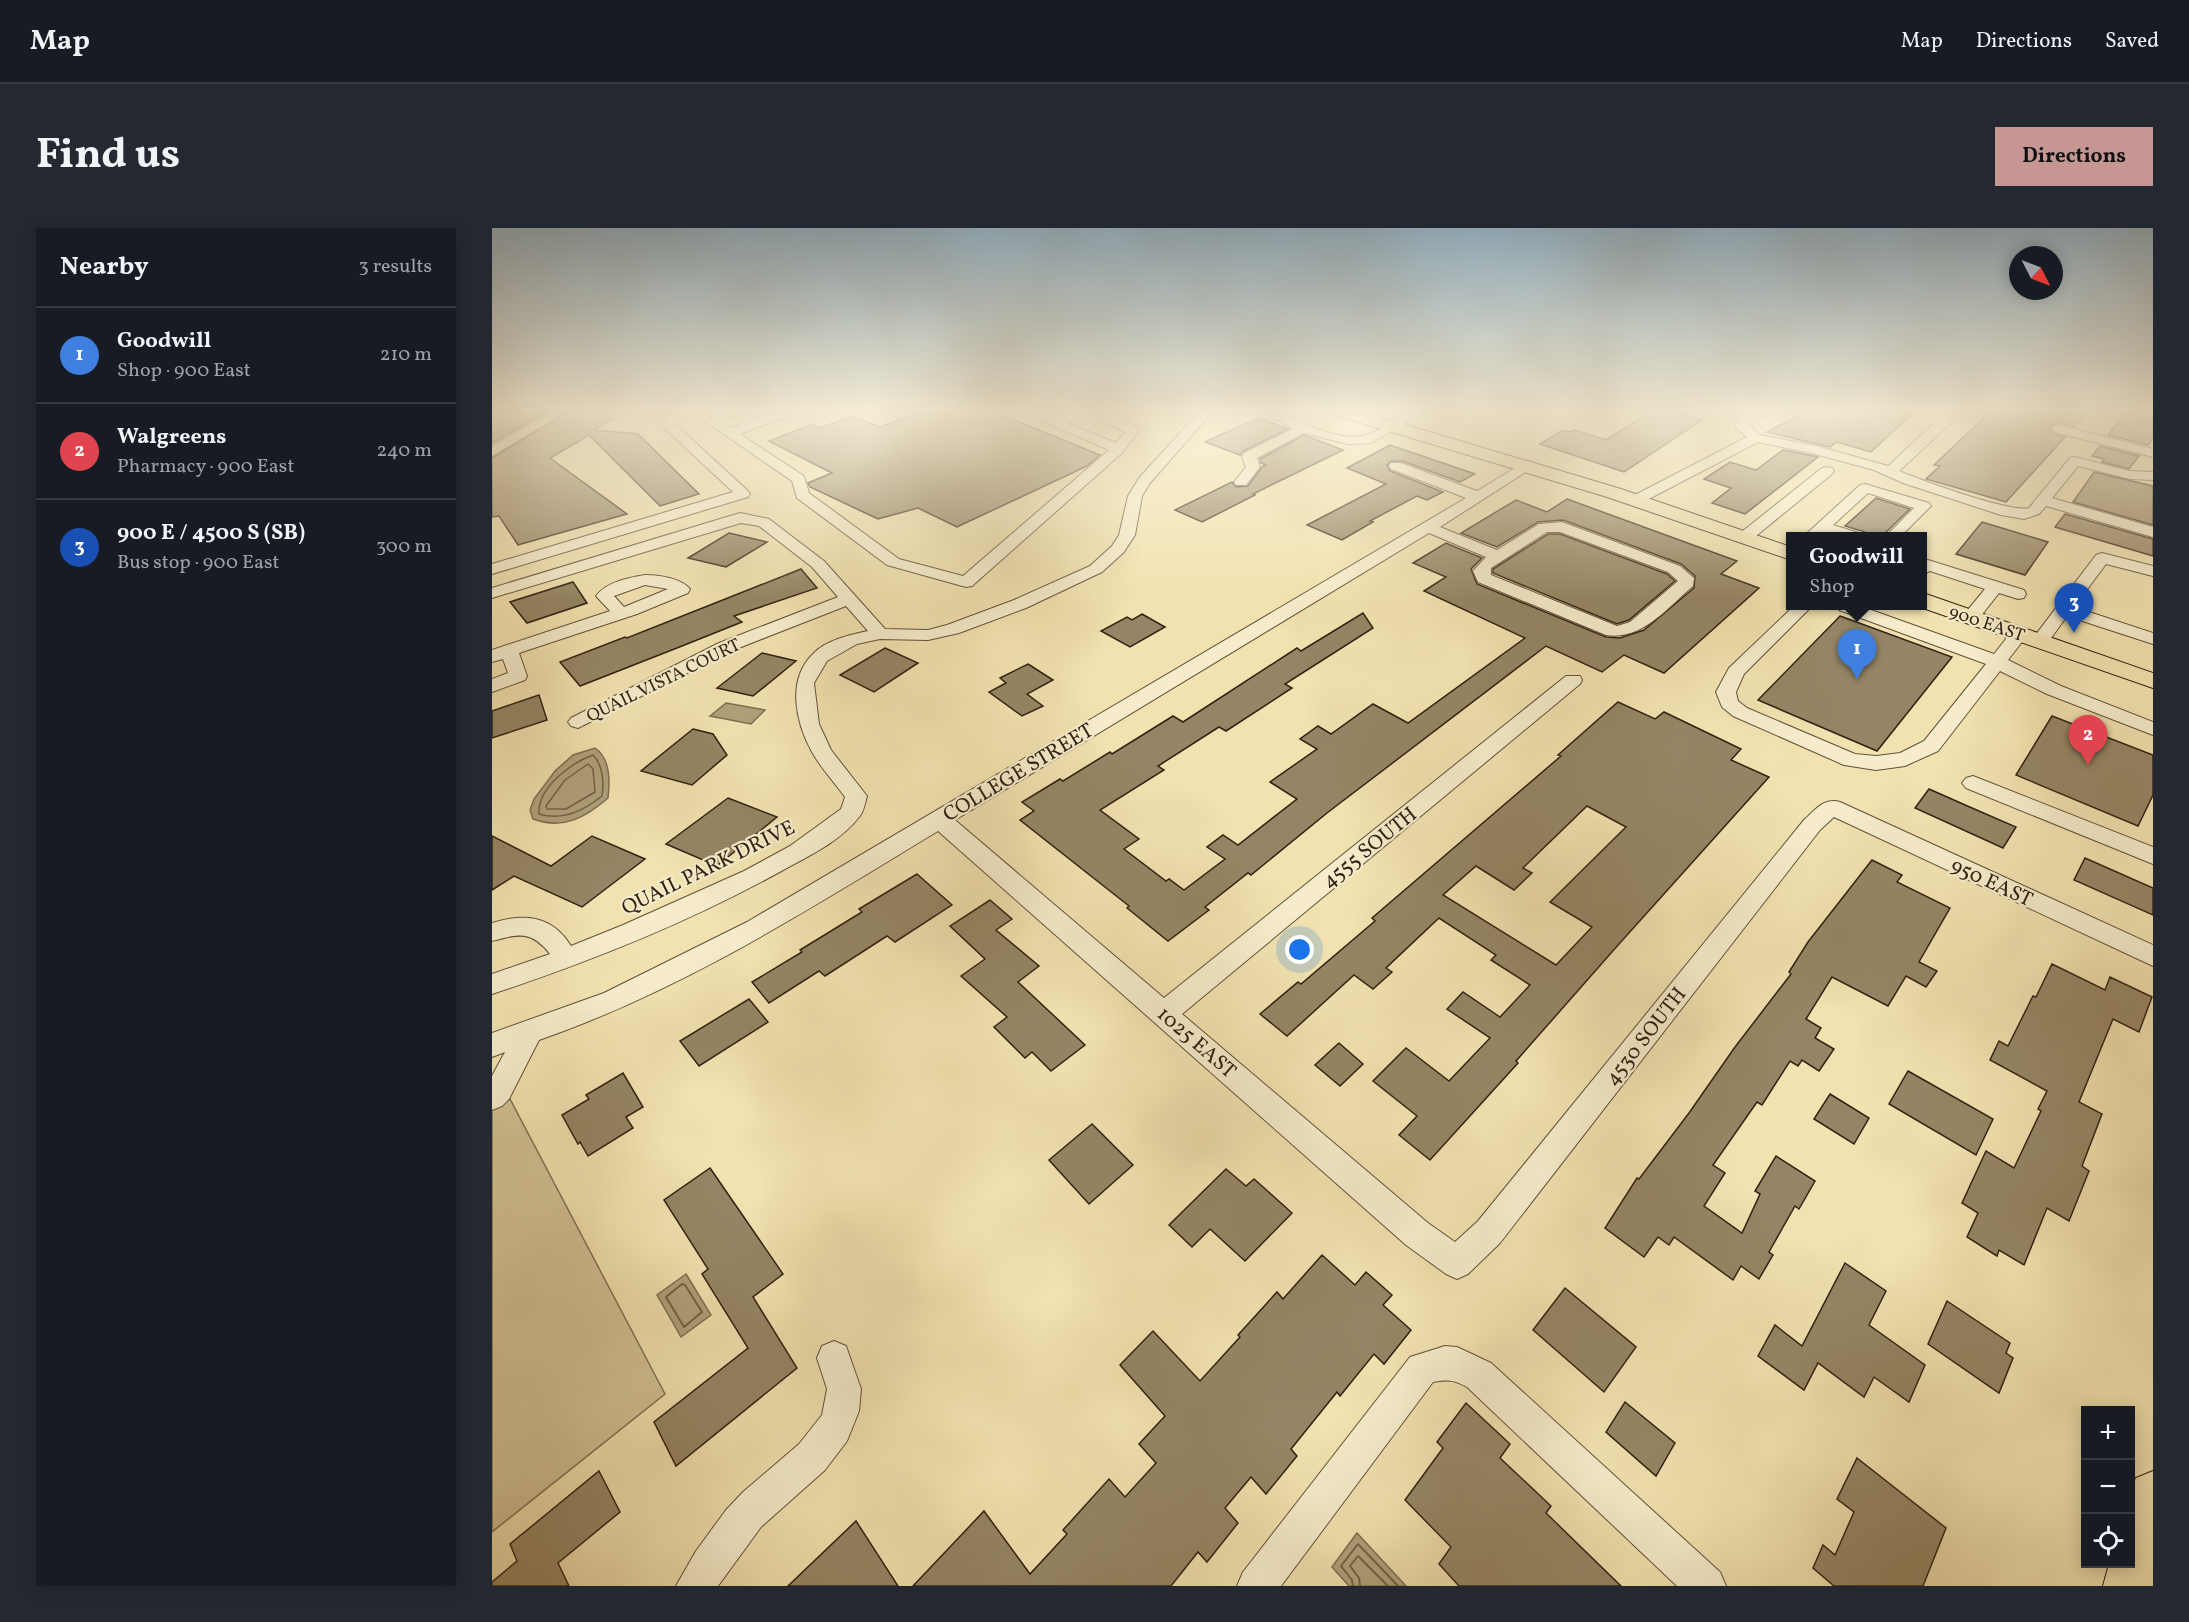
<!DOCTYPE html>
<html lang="en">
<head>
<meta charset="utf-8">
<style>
	:root { --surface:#171b24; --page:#242831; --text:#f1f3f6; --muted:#9ea1a6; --line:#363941; --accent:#c59692 }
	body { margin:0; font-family:Vollkorn,serif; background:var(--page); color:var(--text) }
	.controls { position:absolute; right:18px; bottom:18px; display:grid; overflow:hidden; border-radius:0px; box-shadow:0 3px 15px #0003 }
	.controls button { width:54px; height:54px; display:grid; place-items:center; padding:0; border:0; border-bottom:2px solid var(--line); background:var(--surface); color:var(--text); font:30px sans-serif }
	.compass { position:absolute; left:1517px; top:18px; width:54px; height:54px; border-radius:50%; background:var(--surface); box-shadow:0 3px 15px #0003; rotate:132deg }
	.you { position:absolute; left:808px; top:722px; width:21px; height:21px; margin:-15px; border:4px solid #fff; border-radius:50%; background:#1a73e8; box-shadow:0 0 0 9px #1a73e833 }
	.badge { display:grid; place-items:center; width:39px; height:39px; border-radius:50%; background:var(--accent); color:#fff; font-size:20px; font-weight:700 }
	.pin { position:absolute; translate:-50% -50px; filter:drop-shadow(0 2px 3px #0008) }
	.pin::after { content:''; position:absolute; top:32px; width:21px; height:18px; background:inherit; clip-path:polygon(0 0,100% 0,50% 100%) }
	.popup { position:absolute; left:1294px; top:304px; width:141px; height:78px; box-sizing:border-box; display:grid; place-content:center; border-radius:0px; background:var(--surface); filter:drop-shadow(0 2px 4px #0005); font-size:20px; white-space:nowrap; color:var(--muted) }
	.popup b { font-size:22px; color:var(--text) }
	.popup::after { content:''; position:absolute; left:50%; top:100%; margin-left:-12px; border:12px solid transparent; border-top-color:var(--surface) }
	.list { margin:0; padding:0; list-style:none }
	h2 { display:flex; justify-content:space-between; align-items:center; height:78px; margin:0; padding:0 24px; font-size:26px }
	h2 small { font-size:20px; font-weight:400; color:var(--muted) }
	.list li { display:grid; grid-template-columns:39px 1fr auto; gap:18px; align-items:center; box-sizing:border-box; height:96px; padding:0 24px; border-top:2px solid var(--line) }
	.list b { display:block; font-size:22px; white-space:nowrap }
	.list p { margin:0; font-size:20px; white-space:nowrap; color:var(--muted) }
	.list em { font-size:20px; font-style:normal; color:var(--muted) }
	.icon { flex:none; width:33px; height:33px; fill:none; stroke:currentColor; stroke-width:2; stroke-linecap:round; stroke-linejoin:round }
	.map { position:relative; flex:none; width:1661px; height:1358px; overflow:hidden; border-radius:0px }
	header { display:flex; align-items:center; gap:36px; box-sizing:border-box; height:84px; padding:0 30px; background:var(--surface); border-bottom:2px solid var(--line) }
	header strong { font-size:28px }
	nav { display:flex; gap:33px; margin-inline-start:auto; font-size:21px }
	.intro { display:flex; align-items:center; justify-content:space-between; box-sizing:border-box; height:144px; padding:0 36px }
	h1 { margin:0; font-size:42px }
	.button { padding:15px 27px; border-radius:0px; background:var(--accent); color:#111; font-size:21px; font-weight:700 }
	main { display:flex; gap:36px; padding:0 36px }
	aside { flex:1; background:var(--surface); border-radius:0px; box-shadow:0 3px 15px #0003 }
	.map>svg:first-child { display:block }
	.green { fill:#d1c194; stroke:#827053; stroke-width:1.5 }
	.water { fill:#b0a07a; stroke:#7e6d50; stroke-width:1.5 }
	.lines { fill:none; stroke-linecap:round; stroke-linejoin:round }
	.shore-far1 { stroke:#716046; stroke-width:1.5 }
	.shore { stroke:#716046; stroke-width:2 }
	.building { fill:#958564; stroke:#322012; stroke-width:1.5; fill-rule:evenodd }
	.minor-casing { stroke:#625039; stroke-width:2 }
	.major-casing { stroke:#322012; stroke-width:2 }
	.minor { fill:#f6eccb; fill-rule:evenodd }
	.major { fill:#f1e2af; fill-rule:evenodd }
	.labels { text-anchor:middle; stroke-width:4.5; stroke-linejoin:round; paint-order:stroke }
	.far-street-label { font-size:18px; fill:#322012; stroke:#f6eccb }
	.street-label { font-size:21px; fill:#322012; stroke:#f6eccb }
</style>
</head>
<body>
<header>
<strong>Map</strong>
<nav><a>Map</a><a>Directions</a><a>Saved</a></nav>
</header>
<div class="intro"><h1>Find us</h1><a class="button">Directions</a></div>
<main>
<aside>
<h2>Nearby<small>3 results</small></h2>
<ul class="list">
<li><span class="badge" style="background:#3f7fe0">1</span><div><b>Goodwill</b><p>Shop · 900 East</p></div><em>210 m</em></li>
<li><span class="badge" style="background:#e0444e">2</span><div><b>Walgreens</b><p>Pharmacy · 900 East</p></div><em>240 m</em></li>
<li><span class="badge" style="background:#1a4fb4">3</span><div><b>900 E / 4500 S (SB)</b><p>Bus stop · 900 East</p></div><em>300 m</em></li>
</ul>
</aside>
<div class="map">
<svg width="1661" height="1358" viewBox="0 0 1661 1358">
	<rect width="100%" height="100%" fill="#f1e2af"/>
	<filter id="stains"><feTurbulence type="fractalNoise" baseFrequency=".00333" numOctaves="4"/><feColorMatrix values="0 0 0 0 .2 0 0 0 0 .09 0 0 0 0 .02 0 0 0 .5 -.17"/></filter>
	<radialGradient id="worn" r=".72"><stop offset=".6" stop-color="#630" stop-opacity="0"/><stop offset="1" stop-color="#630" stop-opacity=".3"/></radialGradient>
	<polygon class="green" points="0,869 18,871 173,1166 0,1304"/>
	<g class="water">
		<polygon points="234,475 273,482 259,496 218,488"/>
		<path d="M 103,520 C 118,530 118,554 116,570 C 93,590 71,602 41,591 L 38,582 L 42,571 L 63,543 L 81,527 Z"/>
		<polygon points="194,1046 219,1087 189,1109 165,1067"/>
		<polygon points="865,1305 914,1358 857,1358 840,1339"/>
	</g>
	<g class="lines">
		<g class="shore-far1">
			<path d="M 101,527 C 111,537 112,555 110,568 C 91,583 71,593 47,586 C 45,560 79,535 101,527 Z"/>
			<polygon points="96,536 101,541 103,564 74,581 55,581 54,578 73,552"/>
		</g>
		<g class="shore">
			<polygon points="190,1056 193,1057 210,1084 192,1099 174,1069"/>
			<polyline points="861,1358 860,1352 849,1338 866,1316 906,1358"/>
			<polyline points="868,1358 867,1350 858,1338 866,1328 896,1358"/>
		</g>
	</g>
	<g class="building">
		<polygon points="0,182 58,182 0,215"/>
		<polygon points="79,182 123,182 119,184 125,185 116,190 121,191 102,202 146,206 207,266 168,278 97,207 58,230 135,286 26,317 7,288 0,289 0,230"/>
		<polygon points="433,182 498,182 608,227 595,238 465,299 426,280 386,291 318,259 316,255 340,245 277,213 321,196 327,200 361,188 388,199"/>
		<polygon points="1161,182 1177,182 1210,192 1132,244 1048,216 1071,202 1078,204 1083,202 1114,212"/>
		<polygon points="1316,182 1424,182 1379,224 1345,214 1338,219 1275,204"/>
		<polygon points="1500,182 1597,182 1582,199 1568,195 1560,197 1558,200 1560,205 1573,209 1514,274 1434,251 1448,238 1442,237"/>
		<polygon points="1636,182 1661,182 1661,210 1656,217 1616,207"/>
		<polygon points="766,190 796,201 751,223 748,227 713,214"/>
		<polygon points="812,207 851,222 761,266 763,267 710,294 683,282 740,254 744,259 756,258 770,239 774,237 769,235 768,231"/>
		<polygon points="898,217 983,246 968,254 910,233 899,233 895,237 898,243 951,264 935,272 925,268 878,293 881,294 850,312 815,297 894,256 855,240"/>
		<polygon points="1608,218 1647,228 1637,241 1610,234 1612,231 1600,228"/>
		<polygon points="1291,222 1326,229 1253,286 1220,275 1239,260 1212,251 1238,234 1264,242"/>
		<polygon points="1602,244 1661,258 1661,297 1581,274"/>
		<polygon points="1384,270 1418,281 1389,309 1353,298"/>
		<polygon points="1075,271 1245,333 1229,346 1267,360 1172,445 1132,427 1110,444 1054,418 835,585 759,647 756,645 713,679 717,682 676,713 635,680 637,678 528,592 542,583 530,574 568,551 571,553 618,524 620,526 681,488 691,494 805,420 809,423 871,385 881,400 793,456 800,460 734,503 727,499 666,538 672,542 608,582 647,611 632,621 674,653 677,651 692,662 733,631 715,619 731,607 746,617 805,571 778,554 825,521 808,511 826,498 839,506 881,476 916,495 1033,410 932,363 954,349 921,335 954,315 990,330 979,341 985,356 1114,409 1128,410 1152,402 1202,360 1203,348 1189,336 1071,292 1046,294 1005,319 969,305 1024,272 1055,284"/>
		<polygon points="1573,286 1661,311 1661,328 1563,299"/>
		<polygon points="1490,294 1556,314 1533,347 1464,326"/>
		<polygon points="237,305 275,314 234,339 196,330"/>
		<polygon points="1056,306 1068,306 1175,346 1183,353 1137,392 1125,396 1001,345 1001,341"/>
		<polygon points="309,341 325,360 242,388 250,394 190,418 88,458 68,434 133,409 135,410"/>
		<polygon points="81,354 95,375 35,395 18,374"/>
		<polygon points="650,386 673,399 638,419 609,403 635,389 640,392"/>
		<polygon points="1348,388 1460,429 1385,523 1266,472"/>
		<polygon points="393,420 426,435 382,464 348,447"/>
		<polygon points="270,425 304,433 261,468 225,460"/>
		<polygon points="536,436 561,452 535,466 551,478 530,488 497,464 514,455 508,450"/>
		<polygon points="47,467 55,492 0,510 0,483"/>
		<path d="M 1126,474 L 1163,491 L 1172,484 L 1249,521 L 1239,532 L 1277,549 L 1127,716 L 1024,833 L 1026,835 L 938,932 L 907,907 L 925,888 L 881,853 L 914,820 L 957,853 L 998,810 L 955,781 L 971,764 L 1008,789 L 1038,757 L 999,732 L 1004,727 L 947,690 L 894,740 L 900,744 L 881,761 L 862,747 L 795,808 L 768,786 L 806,754 L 809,756 L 883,693 L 880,690 L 1069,528 L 1066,527 ZM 1095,578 L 1134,599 L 1058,674 L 1100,699 L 1064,737 L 951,667 L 984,638 L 1022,662 L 1040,645 L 1031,640 Z"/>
		<polygon points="1560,488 1661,527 1661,567 1646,598 1524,547"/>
		<polygon points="201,501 221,506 235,527 200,557 149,543"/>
		<polygon points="1437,561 1480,580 1524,599 1511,620 1423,580"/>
		<polygon points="236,570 285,589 225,638 174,616"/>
		<polygon points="0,608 59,638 100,608 153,631 90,679 22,648 0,662"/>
		<polygon points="1593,630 1661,660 1661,687 1582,652"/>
		<polygon points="1380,632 1410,647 1405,654 1458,680 1427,734 1445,743 1434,759 1414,748 1396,778 1340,749 1314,791 1329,800 1323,810 1342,821 1327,843 1310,832 1306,838 1298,833 1270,877 1265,874 1221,937 1233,945 1212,978 1250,1005 1268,966 1263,963 1284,928 1323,953 1307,981 1303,978 1277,1024 1281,1027 1267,1051 1249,1038 1241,1052 1182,1009 1177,1017 1166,1009 1152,1029 1113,1000 1145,950 1147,951 1197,885 1243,819 1299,746 1297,744 1316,714"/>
		<polygon points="425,646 460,677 403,714 395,708 333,748 327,743 277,775 260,754 310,724 308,722 370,684 367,681"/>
		<polygon points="498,672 520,691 504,702 547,738 526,754 593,817 559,843 540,824 533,830 502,799 515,789 469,748 493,731 458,698"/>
		<polygon points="1560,736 1613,762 1618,749 1660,769 1647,804 1621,791 1587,874 1610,886 1590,938 1597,943 1577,993 1555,980 1532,1037 1507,1022 1505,1028 1475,1009 1486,985 1470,975 1494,923 1522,940 1549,883 1546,881 1555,863 1498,832 1507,813 1516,818 1541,768 1544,769"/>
		<polygon points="257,771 276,794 207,838 188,813"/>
		<polygon points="847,815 871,836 848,858 823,837"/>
		<polygon points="1416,843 1501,891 1484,927 1397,876"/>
		<polygon points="131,845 151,879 134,889 141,900 96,928 88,914 86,916 70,887 97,871 94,867"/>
		<polygon points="1338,866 1377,890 1362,916 1322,891"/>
		<polygon points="600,896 641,937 597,976 557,932"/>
		<polygon points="218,940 291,1046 261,1069 305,1140 184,1238 162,1194 256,1120 210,1046 216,1041 172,972"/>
		<polygon points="734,941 754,958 762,951 800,985 753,1033 718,1001 700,1019 677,997"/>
		<polygon points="830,1027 863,1057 874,1044 900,1067 891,1077 919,1102 892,1136 882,1126 848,1168 845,1164 799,1221 805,1228 774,1266 759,1249 733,1280 746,1295 715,1334 706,1324 679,1358 421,1358 492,1283 538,1346 575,1306 571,1302 617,1251 633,1269 664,1235 647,1216 673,1188 628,1137 661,1103 708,1153 748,1109 746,1107 785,1064 791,1071"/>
		<polygon points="1353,1035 1394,1063 1377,1097 1433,1137 1417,1174 1382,1149 1372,1169 1326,1135 1312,1162 1266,1128 1283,1097 1310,1118"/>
		<polygon points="1073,1060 1144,1119 1112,1164 1041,1102"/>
		<polygon points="1455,1073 1518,1115 1514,1125 1521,1130 1507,1165 1436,1116"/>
		<polygon points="1133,1174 1183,1215 1164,1248 1114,1204"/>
		<polygon points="974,1175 1018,1216 1008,1230 1059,1278 1054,1285 1129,1358 967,1358 947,1336 959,1319 913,1272 951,1220 945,1214"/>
		<polygon points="1365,1230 1454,1300 1431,1358 1342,1358 1321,1340 1331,1317 1343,1327 1362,1284 1345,1271"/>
		<polygon points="107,1243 128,1284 66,1335 77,1358 0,1358 0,1354 25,1333 18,1316"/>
		<polygon points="364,1293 406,1358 296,1358"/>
	</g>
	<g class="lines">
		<g class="minor-casing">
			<g id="minor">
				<polygon points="62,182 77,182 0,228 0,218"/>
				<polygon points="192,182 212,182 183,196 256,263 258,266 256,269 0,346 0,336 241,264 168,196 181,185"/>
				<path d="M 236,182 L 255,182 L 230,194 L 239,200 L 287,182 L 305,182 L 304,185 L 248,206 L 312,248 L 317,265 L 407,331 L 471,348 L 617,222 L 524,182 L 542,182 L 564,190 C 569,188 575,184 581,182 C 600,177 634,188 647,203 L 631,224 L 480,358 L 474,359 L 395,337 L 305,270 L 300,253 L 214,194 L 223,186 ZM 593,186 L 633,204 L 624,215 L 575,195 Z"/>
				<path d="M 709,182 L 722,182 L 658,255 L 650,268 L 643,307 L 632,324 L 610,344 L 534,380 L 467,405 L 436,412 L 388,411 L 365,416 L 335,433 L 322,455 L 327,496 L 339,522 L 375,568 C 373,575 372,584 367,589 C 350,612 317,628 293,641 C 200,693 100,733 0,766 L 0,746 L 58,726 C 39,702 27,706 0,713 L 0,695 C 32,685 60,687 79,718 L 131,697 L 252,643 L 298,618 L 349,581 L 353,569 C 342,554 329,540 320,524 C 304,495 294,452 321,426 C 334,412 358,407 376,403 L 354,378 L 239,423 L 86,500 L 79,498 L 76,494 L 79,490 L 227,415 L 346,369 L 320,339 L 267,298 L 249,295 L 0,370 L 0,360 L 248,285 L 277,291 L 332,333 L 393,401 L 436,402 L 455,397 L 522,372 L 598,338 L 620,318 L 627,307 L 636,268 L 647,250 Z"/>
				<path d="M 776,182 C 805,188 846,218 877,206 C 900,198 909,182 935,182 L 879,215 L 856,216 L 812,205 L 765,230 L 768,239 L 754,257 L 744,257 L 742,254 L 754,239 L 750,228 L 752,225 L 800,201 L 787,192 L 771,189 L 770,186 Z"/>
				<path d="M 1264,182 L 1280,182 L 1257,197 L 1268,207 L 1325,218 L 1396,238 L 1450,188 L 1460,188 L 1461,191 L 1460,194 L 1407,243 C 1429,252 1518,285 1537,280 L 1578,230 L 1583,229 L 1638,243 L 1661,244 L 1661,252 L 1638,251 L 1586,238 L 1560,270 L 1661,299 L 1661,309 L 1554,278 L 1547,286 L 1532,291 L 1509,287 L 1411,255 L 1382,242 L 1323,226 L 1266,214 L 1149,275 L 1139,275 L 1137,272 L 1139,269 L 1255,209 L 1245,201 L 1243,195 Z"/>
				<polygon points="1567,197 1661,221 1661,229 1562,204 1560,201 1562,198"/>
				<path d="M 1035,233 L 1040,234 L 1042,237 L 1040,240 L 948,299 L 1005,322 L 1047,296 L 1070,294 L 1188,338 L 1202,350 L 1201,358 C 1176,379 1150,413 1114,407 L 986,354 L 981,343 L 994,329 L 937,305 L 463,592 L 672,770 L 1074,448 L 1088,448 L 1090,452 L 1088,456 L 690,786 L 936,995 L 963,1014 L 986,993 L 1312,592 C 1323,582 1332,569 1348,574 L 1661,717 L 1661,738 L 1342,589 L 1328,602 L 1008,1015 L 976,1046 L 965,1051 L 954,1046 L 914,1017 L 446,603 C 317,681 191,762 47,812 L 17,871 L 10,878 L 0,882 L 0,848 L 13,824 L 0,829 L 0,805 L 112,765 L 255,694 L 974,270 L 899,241 L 897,238 L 899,235 L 909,235 L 985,263 ZM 1055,304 L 1068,304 L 1176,344 L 1186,353 L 1138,394 L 1125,398 L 999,347 L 999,340 Z"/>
				<polygon points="1335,239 1340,240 1342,243 1340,246 1259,312 1247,312 1245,309 1247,306 1330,240"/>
				<polygon points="1373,256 1437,275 1439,278 1409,308 1394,308 1422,280 1376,265 1341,297 1367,305 1368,308 1347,308 1333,304 1328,308 1312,308 1368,257"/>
				<polygon points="1610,325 1661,338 1661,348 1614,336 1582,379 1661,405 1661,416 1575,388 1554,417 1542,417 1539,413 1604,327"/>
				<polygon points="1436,332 1532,362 1534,366 1532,370 1526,371 1507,365 1485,393 1473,393 1470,389 1493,361 1438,343 1431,346 1431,333"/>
				<path d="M 153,347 C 167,347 189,350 198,361 L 196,365 L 145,386 L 27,425 L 35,448 L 33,452 L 0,464 L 0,451 L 16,445 L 11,431 L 0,434 L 0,422 L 118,383 L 104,368 C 114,354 136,350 153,347 ZM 153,357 L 176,361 L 132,379 L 122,368 Z"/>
				<polygon points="1302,378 1320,378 1252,446 1244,464 1246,473 1255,480 1363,526 1384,528 1408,525 1432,513 1494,436 1347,382 1345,378 1368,378 1502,426 1521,402 1533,402 1536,406 1516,432 1569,458 1661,494 1661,507 1555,466 1508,443 1446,523 1413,538 1384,542 1352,537 1241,488 1230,479 1224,464 1237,440"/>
				<polygon points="1481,548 1661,619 1661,636 1474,560 1470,555 1474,550"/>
				<polygon points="342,1113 354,1118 369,1161 367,1183 355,1213 333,1242 269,1299 226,1358 184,1358 204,1323 234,1282 251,1264 307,1216 330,1187 335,1161 325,1130 330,1118"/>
				<path d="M 953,1118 L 965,1119 L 999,1135 L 1228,1344 L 1234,1358 L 1185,1358 L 975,1159 C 963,1152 955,1151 941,1154 L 789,1358 L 745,1358 L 751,1344 L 918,1129 Z"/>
			</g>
		</g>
		<g class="major-casing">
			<g id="major">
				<polygon points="838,182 864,182 1129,261 1299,319 1299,332 1115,269 840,186"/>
				<polygon points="1431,365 1661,445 1661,460 1425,378 1431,378"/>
				<polygon points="1661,1243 1661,1358 1611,1358 1617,1336 1638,1336 1638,1262 1644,1250"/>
			</g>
		</g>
		<use href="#minor" class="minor"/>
		<use href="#major" class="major"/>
	</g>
	<linearGradient id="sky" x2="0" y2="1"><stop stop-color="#91acbc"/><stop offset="0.49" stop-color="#f9f2db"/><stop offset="1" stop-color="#f9f2db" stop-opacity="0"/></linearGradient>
	<rect width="1661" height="372" fill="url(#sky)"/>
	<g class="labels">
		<g class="far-street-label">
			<text transform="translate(1495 395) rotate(19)" y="6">900 EAST</text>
			<text transform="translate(171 452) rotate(-26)" y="6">QUAIL VISTA COURT</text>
		</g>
		<g class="street-label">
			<text transform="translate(526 544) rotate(-31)" y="7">COLLEGE STREET</text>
			<text transform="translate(877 619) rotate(-39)" y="7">4555 SOUTH</text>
			<text transform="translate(216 639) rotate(-26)" y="7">QUAIL PARK DRIVE</text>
			<text transform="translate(1500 654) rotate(25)" y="7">950 EAST</text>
			<text transform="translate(1153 808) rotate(-52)" y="7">4530 SOUTH</text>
			<text transform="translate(705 814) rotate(41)" y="7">1025 EAST</text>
		</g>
	</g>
	<rect width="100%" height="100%" filter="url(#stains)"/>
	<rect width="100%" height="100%" fill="url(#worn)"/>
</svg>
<div class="controls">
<button>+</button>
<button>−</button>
<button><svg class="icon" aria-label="locate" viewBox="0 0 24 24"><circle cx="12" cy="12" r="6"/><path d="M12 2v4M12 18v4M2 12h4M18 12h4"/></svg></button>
</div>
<svg class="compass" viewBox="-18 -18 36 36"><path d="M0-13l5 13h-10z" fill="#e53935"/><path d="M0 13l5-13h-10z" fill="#9ea1a6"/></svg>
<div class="you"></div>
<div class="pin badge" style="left:1365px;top:451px;background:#3f7fe0">1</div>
<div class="popup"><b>Goodwill</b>Shop</div>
<div class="pin badge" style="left:1596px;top:537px;background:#e0444e">2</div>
<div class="pin badge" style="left:1582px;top:405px;background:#1a4fb4">3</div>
</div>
</main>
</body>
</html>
